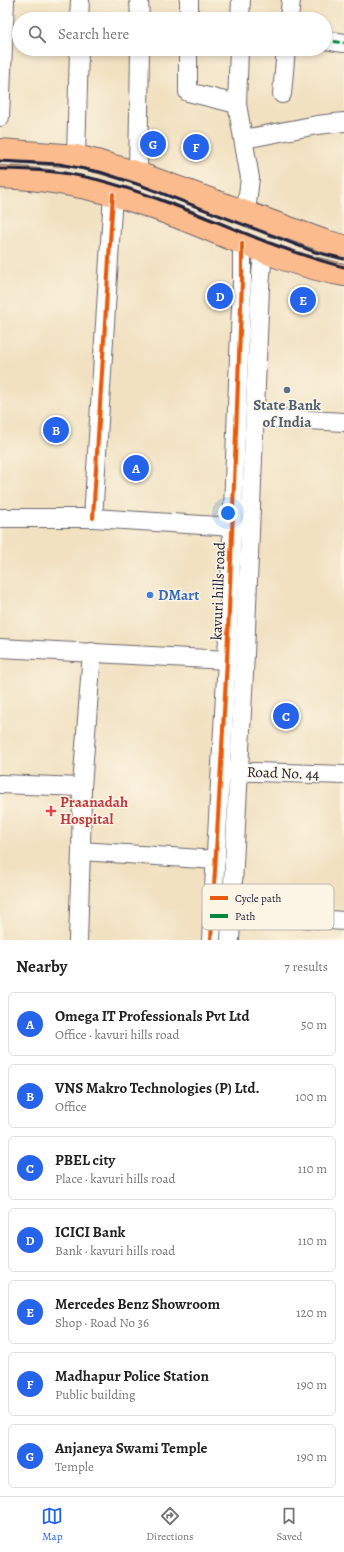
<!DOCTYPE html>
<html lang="en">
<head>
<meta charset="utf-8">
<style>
	:root { --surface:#fff; --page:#f6f6f6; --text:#222; --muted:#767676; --line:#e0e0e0; --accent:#2563eb }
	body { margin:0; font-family:Alegreya,serif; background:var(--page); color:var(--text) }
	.you { position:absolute; left:228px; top:513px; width:14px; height:14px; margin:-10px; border:3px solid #fff; border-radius:50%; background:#1a73e8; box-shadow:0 0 0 6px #1a73e833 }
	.badge { display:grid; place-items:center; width:26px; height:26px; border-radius:50%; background:var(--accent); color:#fff; font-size:13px; font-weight:700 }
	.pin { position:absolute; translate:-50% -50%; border:2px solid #fff; box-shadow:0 1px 4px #0006 }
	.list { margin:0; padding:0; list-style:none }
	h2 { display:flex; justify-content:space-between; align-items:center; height:52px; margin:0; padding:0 16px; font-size:17px }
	h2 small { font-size:13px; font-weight:400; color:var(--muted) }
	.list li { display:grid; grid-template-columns:26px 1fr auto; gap:12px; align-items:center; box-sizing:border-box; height:64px; margin:0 8px 8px; padding:0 8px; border:1px solid var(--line); border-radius:6px }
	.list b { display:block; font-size:15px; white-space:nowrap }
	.list p { margin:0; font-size:13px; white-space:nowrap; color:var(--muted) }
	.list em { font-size:13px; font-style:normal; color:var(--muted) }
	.icon { flex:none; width:22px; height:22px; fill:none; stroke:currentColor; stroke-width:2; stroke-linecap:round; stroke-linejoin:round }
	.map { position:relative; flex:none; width:344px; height:940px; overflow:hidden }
	.search { position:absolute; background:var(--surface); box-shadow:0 2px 6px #0003; left:12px; right:12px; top:12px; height:44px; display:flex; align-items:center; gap:10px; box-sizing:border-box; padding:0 14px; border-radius:22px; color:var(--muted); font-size:15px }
	.sheet { height:556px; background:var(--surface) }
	nav { display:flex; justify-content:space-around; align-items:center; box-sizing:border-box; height:56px; border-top:1px solid var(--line); background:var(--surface); font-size:11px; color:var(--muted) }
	nav a { display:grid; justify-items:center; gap:2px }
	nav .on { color:var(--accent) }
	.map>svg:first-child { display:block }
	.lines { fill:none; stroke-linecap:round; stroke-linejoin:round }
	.minor-casing { stroke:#6a656a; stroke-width:20 }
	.major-casing { stroke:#6a656a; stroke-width:24 }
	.minor { stroke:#fff; stroke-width:18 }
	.major { stroke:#fbbb8d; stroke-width:22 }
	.rail { stroke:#22223b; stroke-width:3 }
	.quiet { stroke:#00873e; stroke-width:3; stroke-dasharray:6 3; stroke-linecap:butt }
	.cycleway-casing { stroke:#fcf5e5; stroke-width:6 }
	.cycleway { stroke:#e8590c; stroke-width:4 }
	.service-dot { fill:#5c6f8a; stroke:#fcf5e5; stroke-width:1.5 }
	.shop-dot { fill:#3f7fe0; stroke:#fcf5e5; stroke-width:1.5 }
	.health-dot { fill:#e0444e; stroke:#fcf5e5; stroke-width:1.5 }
	.labels { text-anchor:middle; stroke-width:3; stroke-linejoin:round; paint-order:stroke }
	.service-label { font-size:15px; font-weight:bold; fill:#4e5e75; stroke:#fcf5e5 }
	.street-label { font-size:15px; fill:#22223b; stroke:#fcf5e5 }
	.shop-label { font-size:15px; font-weight:bold; fill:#366cbe; stroke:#fcf5e5; text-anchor:start }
	.health-label { font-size:15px; font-weight:bold; fill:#be3a42; stroke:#fcf5e5; text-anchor:start }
	.key { fill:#fcf5e5; stroke:#bbb6b2; stroke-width:1 }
	.key-label { font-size:11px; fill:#22223b }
</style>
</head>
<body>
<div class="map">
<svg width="344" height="940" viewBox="0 0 344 940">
	<rect width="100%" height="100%" fill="#fcf5e5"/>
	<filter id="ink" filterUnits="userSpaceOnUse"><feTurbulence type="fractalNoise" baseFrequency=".025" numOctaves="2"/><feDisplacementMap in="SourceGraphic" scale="8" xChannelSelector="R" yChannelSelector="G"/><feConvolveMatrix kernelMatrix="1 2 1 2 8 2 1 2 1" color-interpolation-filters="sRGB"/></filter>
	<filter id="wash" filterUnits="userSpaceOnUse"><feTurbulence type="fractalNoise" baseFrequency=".012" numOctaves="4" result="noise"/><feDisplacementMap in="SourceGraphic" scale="16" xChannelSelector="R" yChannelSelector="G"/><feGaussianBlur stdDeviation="0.9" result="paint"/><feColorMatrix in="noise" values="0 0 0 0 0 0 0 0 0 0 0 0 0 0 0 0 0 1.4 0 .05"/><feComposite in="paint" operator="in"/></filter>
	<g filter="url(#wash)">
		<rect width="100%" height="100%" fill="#f1e1c1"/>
	</g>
	<g filter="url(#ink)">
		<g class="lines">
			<g class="minor-casing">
				<g id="minor">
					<polyline points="139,0 140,19"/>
					<polyline points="79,19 80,0"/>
					<polyline points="189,19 189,0"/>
					<polyline points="240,19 241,0"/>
					<polyline points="289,19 291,0"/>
					<polyline points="325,40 344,43"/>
					<polyline points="188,49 188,92 237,104"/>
					<polyline points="239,49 237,104 250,178 246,212"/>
					<polyline points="282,94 286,49"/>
					<polyline points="0,117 5,0"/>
					<polyline points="244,139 317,125 344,122"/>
					<polyline points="76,156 79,49"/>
					<polyline points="138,173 140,49"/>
					<polyline points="255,417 344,422"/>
					<polyline points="0,518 93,518 233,527"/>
					<polyline points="93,518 113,194"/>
					<polyline points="0,648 227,660"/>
					<polyline points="226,771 344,775"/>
					<polyline points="0,784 82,787 81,851 216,860"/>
					<polyline points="82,787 92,652"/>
					<polyline points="232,913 344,921"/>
					<polyline points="78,940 81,851"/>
					<polyline points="211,940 227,660 242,281 242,243"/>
					<polyline points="230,940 245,654 260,287 263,252"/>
				</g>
			</g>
			<g class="major-casing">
				<g id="major">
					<polyline points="0,150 76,156 100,162 138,173 325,241 344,246"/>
					<path d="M 0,177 C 60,179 112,192 167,213 C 226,235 282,264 344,275"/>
				</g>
			</g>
			<use href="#minor" class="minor"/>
			<use href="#major" class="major"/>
			<g class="rail">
				<polyline points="0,161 59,164 100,172 140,185 315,252 344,259"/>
				<path d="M 0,169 C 33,169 67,172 99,180 C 182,202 260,246 344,267"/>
			</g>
			<polyline class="quiet" points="325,40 344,43"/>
			<g class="cycleway-casing">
				<g id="cycleway">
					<polyline points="93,518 113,194"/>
					<polyline points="211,940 227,660 242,281 242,243"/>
				</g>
			</g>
			<use href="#cycleway" class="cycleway"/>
		</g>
	</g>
	<circle class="service-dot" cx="287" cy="390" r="4"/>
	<circle class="shop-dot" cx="150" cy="595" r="4"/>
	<path class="health-dot" d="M49 805h4v4h4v4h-4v4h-4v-4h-4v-4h4z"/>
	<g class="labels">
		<g class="service-label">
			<text x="287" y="410">State Bank<tspan x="287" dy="17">of India</tspan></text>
		</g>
		<g class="street-label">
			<text transform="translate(218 591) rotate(-88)" y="5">kavuri hills road</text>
			<text transform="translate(283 773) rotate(2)" y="5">Road No. 44</text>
		</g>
		<g class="shop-label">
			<text x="158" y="600">DMart</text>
		</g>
		<g class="health-label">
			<text x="60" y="807">Praanadah<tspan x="60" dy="17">Hospital</tspan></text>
		</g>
	</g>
	<rect x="202" y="884" width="132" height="46" rx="6" class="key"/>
	<rect x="210" y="896" width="18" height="4" fill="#e8590c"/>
	<rect x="210" y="914" width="18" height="4" fill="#00873e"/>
	<g class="key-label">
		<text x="235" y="902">Cycle path</text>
		<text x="235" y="920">Path</text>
	</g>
</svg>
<div class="you"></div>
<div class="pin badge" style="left:136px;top:468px">A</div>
<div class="pin badge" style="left:56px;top:430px">B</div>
<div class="pin badge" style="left:286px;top:716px">C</div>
<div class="pin badge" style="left:220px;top:296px">D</div>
<div class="pin badge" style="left:303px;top:300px">E</div>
<div class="pin badge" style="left:196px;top:147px">F</div>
<div class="pin badge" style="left:153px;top:144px">G</div>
<div class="search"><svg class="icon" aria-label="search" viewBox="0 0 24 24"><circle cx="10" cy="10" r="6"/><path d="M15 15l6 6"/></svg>Search here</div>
</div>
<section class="sheet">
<h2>Nearby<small>7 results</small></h2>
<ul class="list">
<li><span class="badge">A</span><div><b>Omega IT Professionals Pvt Ltd</b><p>Office · kavuri hills road</p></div><em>50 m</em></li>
<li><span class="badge">B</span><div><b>VNS Makro Technologies (P) Ltd.</b><p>Office</p></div><em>100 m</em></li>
<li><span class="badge">C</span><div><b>PBEL city</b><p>Place · kavuri hills road</p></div><em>110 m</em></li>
<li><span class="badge">D</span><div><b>ICICI Bank</b><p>Bank · kavuri hills road</p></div><em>110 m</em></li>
<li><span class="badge">E</span><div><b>Mercedes Benz Showroom</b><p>Shop · Road No 36</p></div><em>120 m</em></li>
<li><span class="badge">F</span><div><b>Madhapur Police Station</b><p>Public building</p></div><em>190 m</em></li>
<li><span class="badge">G</span><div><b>Anjaneya Swami Temple</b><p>Temple</p></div><em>190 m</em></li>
</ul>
</section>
<nav>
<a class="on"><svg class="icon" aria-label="map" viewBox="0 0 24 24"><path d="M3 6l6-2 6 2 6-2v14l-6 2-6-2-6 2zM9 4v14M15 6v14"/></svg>Map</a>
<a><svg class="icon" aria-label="directions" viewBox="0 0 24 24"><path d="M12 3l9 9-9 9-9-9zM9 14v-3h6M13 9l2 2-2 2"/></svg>Directions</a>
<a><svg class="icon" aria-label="saved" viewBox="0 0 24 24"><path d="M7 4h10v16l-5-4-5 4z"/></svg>Saved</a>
</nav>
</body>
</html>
